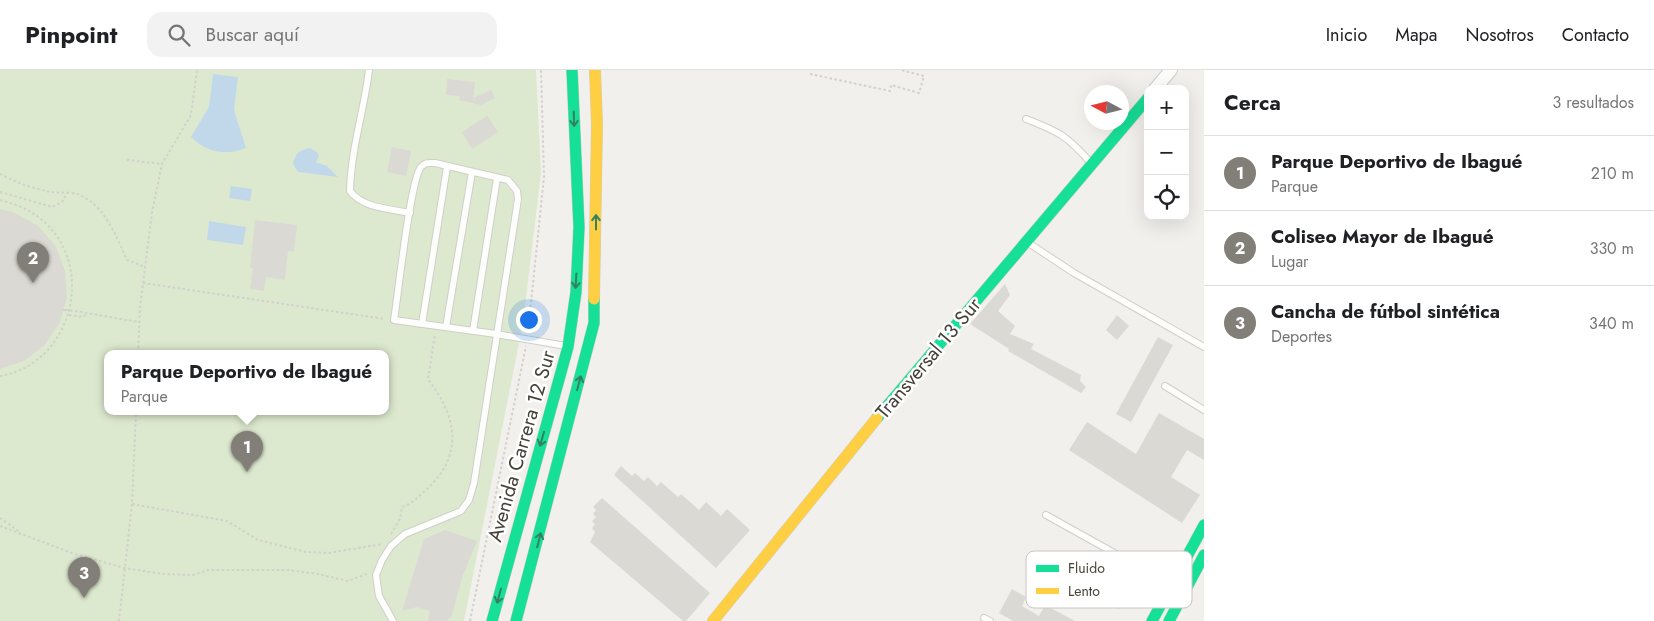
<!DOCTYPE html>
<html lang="es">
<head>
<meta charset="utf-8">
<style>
	:root { --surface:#fff; --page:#f2f2f2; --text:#202124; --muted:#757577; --line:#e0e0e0; --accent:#827f78 }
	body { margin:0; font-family:Jost,sans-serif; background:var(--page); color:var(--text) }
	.controls { position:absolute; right:15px; top:15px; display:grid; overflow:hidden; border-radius:10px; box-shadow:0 5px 20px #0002 }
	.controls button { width:45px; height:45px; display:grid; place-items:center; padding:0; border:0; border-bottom:1px solid var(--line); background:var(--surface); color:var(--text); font:25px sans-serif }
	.compass { position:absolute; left:1084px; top:15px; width:45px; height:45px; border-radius:50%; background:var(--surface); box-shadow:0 5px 20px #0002; rotate:277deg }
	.you { position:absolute; left:528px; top:249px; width:18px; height:18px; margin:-12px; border:4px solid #fff; border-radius:50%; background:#1a73e8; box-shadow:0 0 0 8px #1a73e833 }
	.badge { display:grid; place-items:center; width:32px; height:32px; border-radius:50%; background:var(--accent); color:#fff; font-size:16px; font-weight:700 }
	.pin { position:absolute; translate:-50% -41px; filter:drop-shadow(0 1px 2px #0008) }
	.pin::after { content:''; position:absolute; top:26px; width:18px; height:15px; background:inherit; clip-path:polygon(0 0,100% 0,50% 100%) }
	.popup { position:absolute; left:104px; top:280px; width:285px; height:65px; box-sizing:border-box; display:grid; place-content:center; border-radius:10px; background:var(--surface); filter:drop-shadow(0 1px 4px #0005); font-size:16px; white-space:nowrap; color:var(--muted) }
	.popup b { font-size:19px; color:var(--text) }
	.popup::after { content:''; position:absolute; left:50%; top:100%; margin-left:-10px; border:10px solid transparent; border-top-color:var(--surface) }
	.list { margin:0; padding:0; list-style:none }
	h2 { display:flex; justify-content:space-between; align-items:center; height:65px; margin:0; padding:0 20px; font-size:21px }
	h2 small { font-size:16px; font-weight:400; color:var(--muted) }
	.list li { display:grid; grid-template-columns:32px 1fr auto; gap:15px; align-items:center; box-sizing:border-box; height:75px; padding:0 20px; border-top:1px solid var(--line) }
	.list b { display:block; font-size:19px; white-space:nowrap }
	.list p { margin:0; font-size:16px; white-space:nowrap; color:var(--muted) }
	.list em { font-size:16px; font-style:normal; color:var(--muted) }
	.icon { flex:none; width:28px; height:28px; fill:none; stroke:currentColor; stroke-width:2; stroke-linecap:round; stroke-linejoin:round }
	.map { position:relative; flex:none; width:1204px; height:551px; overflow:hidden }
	header { display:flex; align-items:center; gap:30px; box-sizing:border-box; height:70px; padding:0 25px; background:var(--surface); border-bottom:1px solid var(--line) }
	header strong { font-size:24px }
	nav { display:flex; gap:28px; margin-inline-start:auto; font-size:18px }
	.search { width:350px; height:45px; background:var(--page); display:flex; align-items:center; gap:12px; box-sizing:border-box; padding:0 18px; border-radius:15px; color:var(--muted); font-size:19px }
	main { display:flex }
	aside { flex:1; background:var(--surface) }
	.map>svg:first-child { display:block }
	.green { fill:#dde9cf; fill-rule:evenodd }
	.water { fill:#c1d8eb }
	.building { fill:#dbd9d4 }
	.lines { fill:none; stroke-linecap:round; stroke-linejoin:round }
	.lane-casing { stroke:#cfceca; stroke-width:8 }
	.street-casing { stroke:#cfceca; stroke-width:14 }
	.fast-casing { stroke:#d0cdc4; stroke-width:12 }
	.slow-casing { stroke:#d0cdc4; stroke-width:12 }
	.path { stroke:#d1d0cb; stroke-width:2; stroke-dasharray:2.5 2.5; stroke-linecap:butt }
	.lane { stroke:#fdfdfc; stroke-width:6 }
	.street { stroke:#fdfdfc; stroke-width:12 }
	.fast { stroke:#16e098; stroke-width:11 }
	.slow { stroke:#ffcf43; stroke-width:11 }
	.path-bridge { stroke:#d1d0cb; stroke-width:2; stroke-dasharray:2.5 2.5; stroke-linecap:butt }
	.oneway { stroke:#33815f }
	.labels { text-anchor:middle; stroke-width:5; stroke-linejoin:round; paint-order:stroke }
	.street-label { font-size:20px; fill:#474239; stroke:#fff }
	.key { fill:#fff; stroke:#c8c6c4; stroke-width:1 }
	.key-label { font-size:14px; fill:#474239 }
</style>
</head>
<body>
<header>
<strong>Pinpoint</strong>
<div class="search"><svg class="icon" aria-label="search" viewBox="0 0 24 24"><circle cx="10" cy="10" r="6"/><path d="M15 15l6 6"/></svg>Buscar aquí</div>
<nav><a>Inicio</a><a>Mapa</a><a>Nosotros</a><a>Contacto</a></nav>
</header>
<main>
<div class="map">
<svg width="1204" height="551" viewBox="0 0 1204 551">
	<rect width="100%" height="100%" fill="#f1f0ec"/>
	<path class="green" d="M 0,0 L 536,0 L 541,103 L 523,253 L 464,551 L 0,551 ZM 108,283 L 386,283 L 386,341 L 108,341 Z"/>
	<g class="water">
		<path d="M 213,4 L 238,7 L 234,40 L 246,78 C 225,86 208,83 191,67 L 209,37 Z"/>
		<path d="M 310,78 L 317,82 L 319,86 L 316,92 L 327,96 L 338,107 L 298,102 L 293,94 C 295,84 299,80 310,78 Z"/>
		<polygon points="231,116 252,119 250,131 229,128"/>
		<polygon points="209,151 246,157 243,175 207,170"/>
	</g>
	<g class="building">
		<polygon points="447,9 475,12 473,28 491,20 495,28 481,35 459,30 460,26 446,25"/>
		<polygon points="487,46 498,62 472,79 462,62"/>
		<polygon points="392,77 411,81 406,106 387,102"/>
		<polygon points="0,139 13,142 37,155 55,175 65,200 67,227 60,252 45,275 24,291 0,299"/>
		<polygon points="255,150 297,155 294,182 288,181 285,210 266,207 264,221 250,219 253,198 250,198"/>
		<polygon points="1005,214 1010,225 998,241 1015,256 1010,264 1034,274 1031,279 1081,305 1080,311 1086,317 1081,323 1008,281 1009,279 970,254"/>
		<polygon points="1117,245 1129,256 1117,270 1106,260"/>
		<polygon points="1158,267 1173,275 1131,352 1116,344"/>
		<polygon points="1159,343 1204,369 1204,390 1187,380 1171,407 1200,425 1182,453 1069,380 1087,352 1136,384"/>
		<polygon points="621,396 632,406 635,403 644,411 648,407 657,416 661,412 678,427 681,424 699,440 706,432 721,446 727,439 750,460 716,498 614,405"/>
		<polygon points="602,428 710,523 686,551 683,551 590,472 595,462 592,458 595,454 592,451 596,447 593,444 596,440 593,437"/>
		<polygon points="445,460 477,471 463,505 451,548 449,547 448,551 428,551 430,541 417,537 402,541 424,469"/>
		<polygon points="1094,482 1136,509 1119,539 1099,527 1097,530 1057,508 1065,493 1083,503"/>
		<polygon points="1012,519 1026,527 1022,536 1039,546 1045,535 1075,551 1013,551 999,543"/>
	</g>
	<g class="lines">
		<g class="lane-casing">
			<g id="lane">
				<path d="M 369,0 C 364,41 351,79 350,121 C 362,138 391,139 410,143"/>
				<path d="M 1026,49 C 1060,62 1067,66 1091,93"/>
				<polyline points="1027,172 1074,203 1204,277"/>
				<polyline points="422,254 447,97"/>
				<polyline points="446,257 472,102"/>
				<polyline points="473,261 497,108"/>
				<polyline points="1165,316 1204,340"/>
				<polyline points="1046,445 1170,514"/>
				<polyline points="984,548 990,551"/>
				<path d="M 393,551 L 379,526 L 376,505 L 382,490 L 391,476 L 405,464 L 461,441 L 469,430 L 474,413 L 518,129 L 517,121 L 508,110 L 435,93 C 429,93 425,92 421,97 C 410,110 398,226 394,250 L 496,264 L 566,276"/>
			</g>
		</g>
		<g class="street-casing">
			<polyline id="street" points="1155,19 1171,0"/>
		</g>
		<g class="fast-casing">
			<g id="fast">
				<polyline points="877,348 1148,28"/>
				<polyline points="492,551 568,277 576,222 579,157 572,0"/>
				<polyline points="516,551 594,253 594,229"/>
				<polyline points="1152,551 1204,455"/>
				<polyline points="1169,551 1204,485"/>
			</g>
		</g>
		<g class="slow-casing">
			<g id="slow">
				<polyline points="594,229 597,54 595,0"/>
				<polyline points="713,551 877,348"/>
			</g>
		</g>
		<g class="path">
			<polyline points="810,4 890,21 891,15 919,23 924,6 901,0"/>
			<polyline points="127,90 162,94"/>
			<path d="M 0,104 C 16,112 33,119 51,122 C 59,123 69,122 77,124 C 104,133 117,168 127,190 L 145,197"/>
			<polyline points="0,122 52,137 62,132 67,123"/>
			<path d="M 0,130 C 15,134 29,139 41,149 C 98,196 72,294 0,306"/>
			<polyline points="143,213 385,249"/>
			<polyline points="63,240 65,240"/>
			<polyline points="75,241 139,252"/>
			<polyline points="69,245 83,247 87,243"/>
			<polyline points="528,262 544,107 541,0"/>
			<polyline points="138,283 140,238 152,142 162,94 191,45 197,0"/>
			<polyline points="132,434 227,451 258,470 306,482 328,483 383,474"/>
			<polyline points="0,448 20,462"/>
			<polyline points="0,456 72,483 124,498 163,504 193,505 208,500 288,500 318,504 348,511 369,503"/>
			<path d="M 391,464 L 400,449 L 402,437 C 412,434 419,426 427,419 C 465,383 456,346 428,309 L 435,264"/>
			<polyline points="119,551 132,434 136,341"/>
			<polyline points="470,551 526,276"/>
		</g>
		<use href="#lane" class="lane"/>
		<use href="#street" class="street"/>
		<use href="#fast" class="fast"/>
		<use href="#slow" class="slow"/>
		<polyline class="path-bridge" points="65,240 75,241"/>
	</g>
	<defs><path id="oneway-shaft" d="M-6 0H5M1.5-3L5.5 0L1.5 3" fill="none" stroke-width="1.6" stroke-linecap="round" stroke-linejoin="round" transform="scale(1.25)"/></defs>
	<g class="oneway">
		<use href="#oneway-shaft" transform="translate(574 49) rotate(88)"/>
		<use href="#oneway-shaft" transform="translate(596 152) rotate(-90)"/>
		<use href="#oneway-shaft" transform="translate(576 211) rotate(93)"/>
		<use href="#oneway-shaft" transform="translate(579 313) rotate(-75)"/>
		<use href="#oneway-shaft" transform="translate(542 369) rotate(106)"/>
		<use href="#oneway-shaft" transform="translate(539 470) rotate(-76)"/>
		<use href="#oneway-shaft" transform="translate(499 526) rotate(105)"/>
	</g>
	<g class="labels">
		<g class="street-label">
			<text transform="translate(928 288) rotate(-50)" y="7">Transversal 13 Sur</text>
			<text transform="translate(521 376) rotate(-74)" y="7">Avenida Carrera 12 Sur</text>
		</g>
	</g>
	<rect x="1026" y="481" width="166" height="57" rx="8" class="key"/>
	<rect x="1036" y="495" width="23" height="7" fill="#16e098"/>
	<rect x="1036" y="518" width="23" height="6" fill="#ffcf43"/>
	<g class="key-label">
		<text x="1068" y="503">Fluido</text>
		<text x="1068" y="526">Lento</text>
	</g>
</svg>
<div class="controls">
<button>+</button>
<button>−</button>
<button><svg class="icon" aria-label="locate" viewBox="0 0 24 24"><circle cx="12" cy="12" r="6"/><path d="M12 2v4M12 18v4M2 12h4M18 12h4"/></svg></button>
</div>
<svg class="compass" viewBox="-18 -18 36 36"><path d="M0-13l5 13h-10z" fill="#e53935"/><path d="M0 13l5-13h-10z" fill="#757577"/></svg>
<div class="you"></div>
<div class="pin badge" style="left:247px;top:402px">1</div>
<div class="popup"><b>Parque Deportivo de Ibagué</b>Parque</div>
<div class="pin badge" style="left:33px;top:213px">2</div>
<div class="pin badge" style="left:84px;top:528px">3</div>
</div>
<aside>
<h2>Cerca<small>3 resultados</small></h2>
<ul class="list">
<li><span class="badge">1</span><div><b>Parque Deportivo de Ibagué</b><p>Parque</p></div><em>210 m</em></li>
<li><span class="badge">2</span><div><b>Coliseo Mayor de Ibagué</b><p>Lugar</p></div><em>330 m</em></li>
<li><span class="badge">3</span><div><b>Cancha de fútbol sintética</b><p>Deportes</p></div><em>340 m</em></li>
</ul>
</aside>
</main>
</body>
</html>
